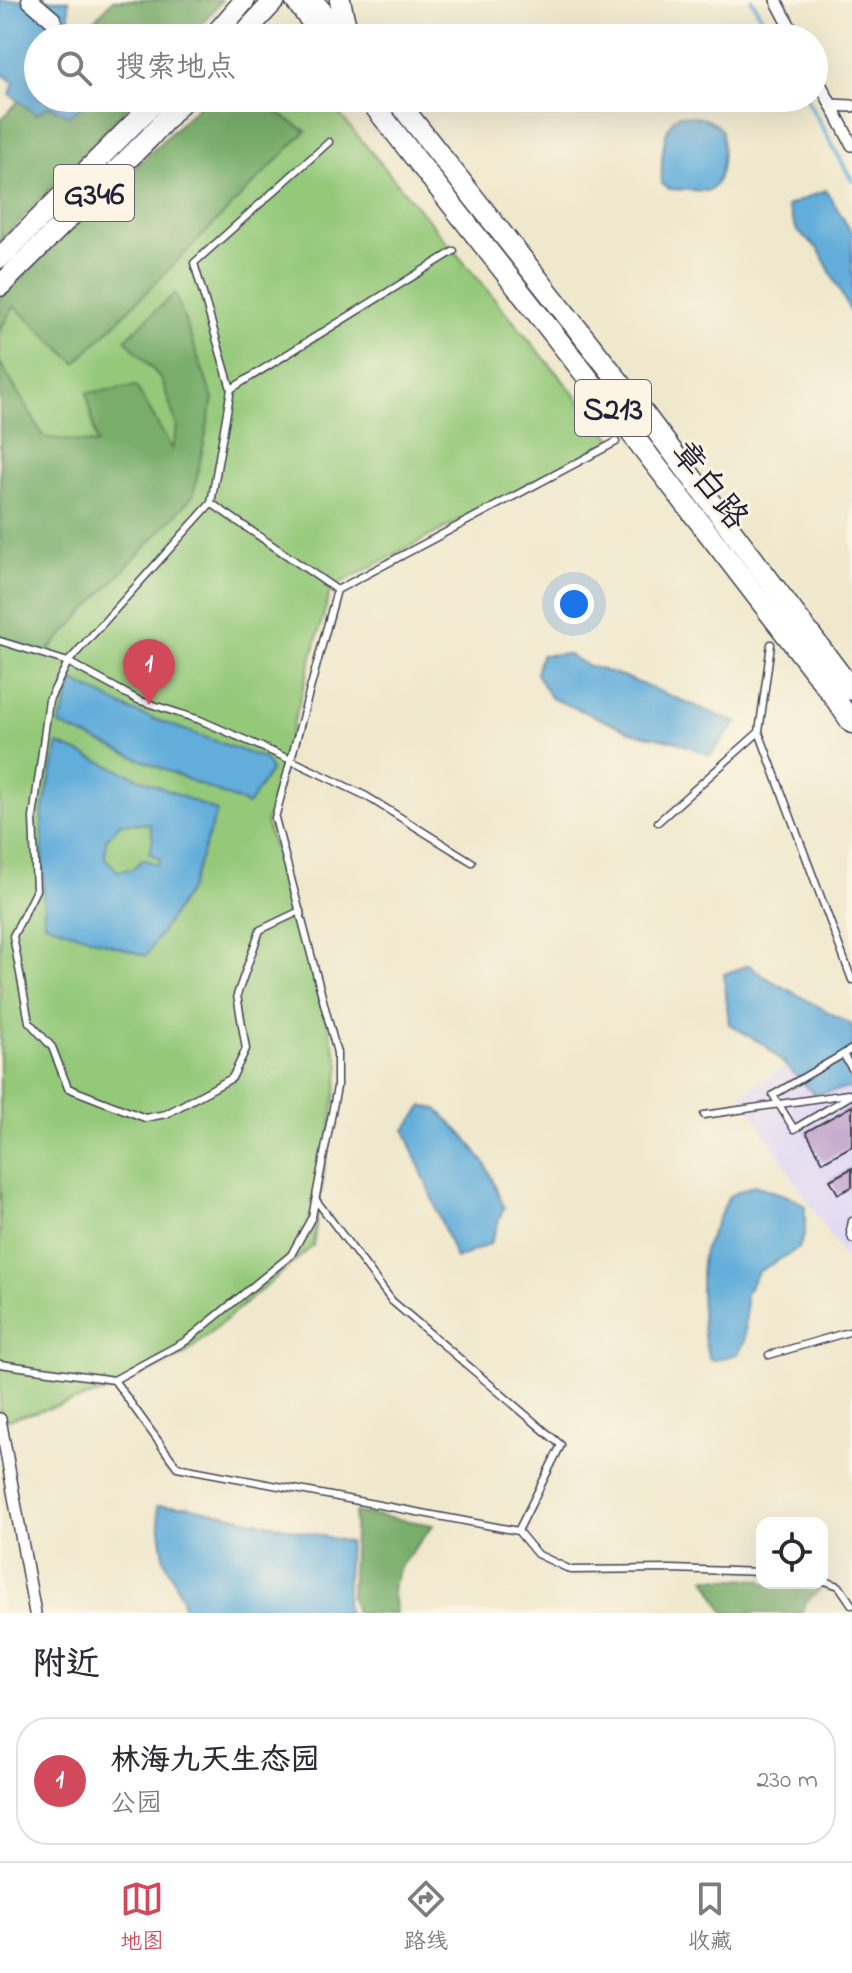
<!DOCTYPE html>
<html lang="zh">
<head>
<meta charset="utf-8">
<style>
	:root { --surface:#fff; --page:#f2f2f3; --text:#2b2b33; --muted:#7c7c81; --line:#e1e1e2; --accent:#d1495b }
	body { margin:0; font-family:"Indie Flower","LXGW WenKai TC",sans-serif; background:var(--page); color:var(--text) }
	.controls { position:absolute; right:24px; bottom:24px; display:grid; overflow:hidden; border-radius:16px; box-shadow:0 8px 32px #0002 }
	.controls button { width:72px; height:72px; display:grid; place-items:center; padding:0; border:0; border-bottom:2px solid var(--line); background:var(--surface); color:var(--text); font:40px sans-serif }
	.you { position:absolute; left:574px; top:604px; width:28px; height:28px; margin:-20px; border:6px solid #fff; border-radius:50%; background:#1a73e8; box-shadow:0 0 0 12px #1a73e833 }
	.badge { display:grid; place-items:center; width:52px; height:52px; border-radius:50%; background:var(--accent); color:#fff; font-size:26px; font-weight:700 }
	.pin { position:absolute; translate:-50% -66px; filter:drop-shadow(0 2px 4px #0008) }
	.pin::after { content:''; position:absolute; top:42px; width:28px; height:24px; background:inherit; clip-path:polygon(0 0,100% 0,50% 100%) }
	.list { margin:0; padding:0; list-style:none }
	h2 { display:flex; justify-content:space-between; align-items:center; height:104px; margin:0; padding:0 32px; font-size:34px }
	h2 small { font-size:26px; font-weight:400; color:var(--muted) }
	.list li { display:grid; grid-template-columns:52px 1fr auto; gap:24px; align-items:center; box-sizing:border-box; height:128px; margin:0 16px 16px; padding:0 16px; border:2px solid var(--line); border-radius:32px }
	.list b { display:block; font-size:30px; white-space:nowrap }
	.list p { margin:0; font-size:26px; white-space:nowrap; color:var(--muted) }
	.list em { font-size:26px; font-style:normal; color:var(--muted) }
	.icon { flex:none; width:44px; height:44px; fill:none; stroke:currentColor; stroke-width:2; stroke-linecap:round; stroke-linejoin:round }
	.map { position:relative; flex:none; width:852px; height:1613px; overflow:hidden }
	.search { position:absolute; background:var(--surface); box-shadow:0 8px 32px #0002; left:24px; right:24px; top:24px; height:88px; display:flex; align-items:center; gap:20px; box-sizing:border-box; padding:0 28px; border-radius:44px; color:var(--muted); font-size:30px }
	.sheet { height:248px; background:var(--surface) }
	nav { display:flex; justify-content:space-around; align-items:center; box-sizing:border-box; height:112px; border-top:2px solid var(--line); background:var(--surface); font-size:22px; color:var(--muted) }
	nav a { display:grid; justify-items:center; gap:4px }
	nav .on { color:var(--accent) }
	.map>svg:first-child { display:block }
	.built { fill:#ded5f6 }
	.green { fill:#95c97a; stroke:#5c765a; stroke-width:2 }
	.forest { fill:#78ad6a; stroke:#4d6852; stroke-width:2 }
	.water { fill:#62adda; stroke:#42688a; stroke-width:2; fill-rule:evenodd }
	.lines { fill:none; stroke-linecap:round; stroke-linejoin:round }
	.stream { stroke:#62adda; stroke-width:4 }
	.building { fill:#bda0cb }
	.lane-casing { stroke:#414051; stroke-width:9 }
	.street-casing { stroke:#414051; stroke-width:14 }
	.secondary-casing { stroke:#414051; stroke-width:19 }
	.highway-casing { stroke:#414051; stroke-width:23 }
	.lane { stroke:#fff; stroke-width:6 }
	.street { stroke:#fff; stroke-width:11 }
	.secondary { stroke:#fff; stroke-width:16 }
	.highway { stroke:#fff; stroke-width:20 }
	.labels { text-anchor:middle; stroke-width:6; stroke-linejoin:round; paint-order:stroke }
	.shield { fill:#fcf5e5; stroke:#63616e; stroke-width:2 }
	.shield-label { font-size:32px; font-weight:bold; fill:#22223b }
	.street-label { font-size:34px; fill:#22223b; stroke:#fcf5e5 }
</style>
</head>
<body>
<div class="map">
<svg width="852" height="1613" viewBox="0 0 852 1613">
	<rect width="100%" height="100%" fill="#fcf5e5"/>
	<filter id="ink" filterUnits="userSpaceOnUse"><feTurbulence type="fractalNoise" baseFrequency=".0125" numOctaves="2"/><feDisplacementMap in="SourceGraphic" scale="16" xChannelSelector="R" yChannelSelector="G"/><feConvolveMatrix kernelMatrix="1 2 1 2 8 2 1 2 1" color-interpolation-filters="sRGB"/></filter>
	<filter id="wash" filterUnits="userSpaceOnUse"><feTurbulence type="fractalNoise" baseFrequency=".006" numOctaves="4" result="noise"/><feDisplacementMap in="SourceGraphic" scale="32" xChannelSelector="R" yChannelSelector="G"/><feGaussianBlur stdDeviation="1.8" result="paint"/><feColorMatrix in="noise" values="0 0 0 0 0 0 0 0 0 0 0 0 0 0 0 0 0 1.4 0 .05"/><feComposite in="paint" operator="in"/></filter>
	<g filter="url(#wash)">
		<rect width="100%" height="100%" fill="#efe8cc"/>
		<polygon class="built" points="852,1030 852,1271 740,1093"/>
		<polygon class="green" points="229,98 326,98 613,440 331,588 266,822 340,1066 313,1246 184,1355 110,1391 0,1422 0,322"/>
		<g class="forest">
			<polygon points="113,0 222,0 191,38 77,38"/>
			<polygon points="38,80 38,98 136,98 0,242 0,121"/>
			<polygon points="207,98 253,98 306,131 76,363 14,306 0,330 0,298"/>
			<polygon points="175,293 213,399 193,496 45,654 0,638 0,362 44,437 97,444 87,393 136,386 172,449 177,427 162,380 125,339"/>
			<polygon points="355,1512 433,1525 399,1568 392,1589 396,1613 356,1613 351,1596"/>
			<polygon points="705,1578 762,1580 762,1583 803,1583 823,1587 805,1603 802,1613 725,1613"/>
		</g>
		<g class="water">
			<polygon points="0,0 69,0 69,25 62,35 64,38 38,38 38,98 94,98 69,116 49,106 36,114 10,94 14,83 0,72"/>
			<path d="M 679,115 C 695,116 712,118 722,131 C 723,150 725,180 709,191 L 669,189 L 662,184 C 661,165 662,124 679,115 Z"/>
			<polygon points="826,190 852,233 852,315 819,250 797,231 787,206"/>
			<polygon points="567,654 586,665 622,676 737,723 710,755 675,741 635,733 551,698 536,674 541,655"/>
			<polygon points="74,681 132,711 265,759 271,770 248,805 59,725"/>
			<path d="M 58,744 L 217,811 L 190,888 L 146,956 L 44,923 L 42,814 ZM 120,823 L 150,824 L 153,838 L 149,853 L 160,859 L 158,865 L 144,859 L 132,869 L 118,871 L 105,858 L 106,840 Z"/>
			<polygon points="749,965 762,975 852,1025 852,1088 814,1094 766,1046 729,1024 724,974"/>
			<polygon points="423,1106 437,1109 465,1137 486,1165 504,1207 490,1244 456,1259 405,1130"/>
			<path d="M 754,1185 L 793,1198 L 805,1206 L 805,1233 L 799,1248 L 758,1272 L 746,1293 L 745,1341 L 738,1354 L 715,1360 L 710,1360 C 701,1342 698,1266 705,1248 C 712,1230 722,1213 729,1196 Z"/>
			<polygon points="157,1506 188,1506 349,1542 346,1602 348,1613 184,1613 182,1597 164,1559"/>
		</g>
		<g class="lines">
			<g class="stream">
				<polyline points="752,0 773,38"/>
				<polyline points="806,98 852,180"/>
			</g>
		</g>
		<g id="blocks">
			<g class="building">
				<polygon points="852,1106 852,1146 823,1162 806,1132"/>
				<polygon points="852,1168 852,1187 838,1194 830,1180"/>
			</g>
		</g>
	</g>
	<g filter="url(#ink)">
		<use href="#blocks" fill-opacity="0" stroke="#414051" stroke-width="2"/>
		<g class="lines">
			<g class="lane-casing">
				<g id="lane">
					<polyline points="231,389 454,251"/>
					<polyline points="211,503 337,590"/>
					<polyline points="0,641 68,662 138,700 200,720 291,760 366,796 472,862"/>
					<polyline points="759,732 852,980"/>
					<polyline points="658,822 759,732 771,644"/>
					<polyline points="300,911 260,930 237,995 246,1049 232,1078 166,1114 145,1118 68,1088 52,1047 29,1022 13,936 36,890 33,818 49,700 68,662 211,503 231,389 194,263 329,142"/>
					<polyline points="852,1049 773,1095 794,1129 852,1095"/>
					<polyline points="843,1054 852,1069"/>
					<polyline points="704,1115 848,1094"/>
					<polyline points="316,1200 392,1301 561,1445 518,1531"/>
					<polyline points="852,1221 850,1231 852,1239"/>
					<polyline points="769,1355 852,1331"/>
					<polyline points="0,1364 114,1380 186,1341 291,1255 312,1217 337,1087 337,1053 275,818 337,590 616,442"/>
					<polyline points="114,1380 177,1467 518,1531 537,1554 571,1570 671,1569 762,1572"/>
					<polyline points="822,1580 839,1586 852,1605"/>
				</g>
			</g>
			<g class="street-casing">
				<g id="street">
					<polyline points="776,0 796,38"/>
					<polyline points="814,72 852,145"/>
					<polyline points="831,105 852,106"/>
					<polyline points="0,1419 35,1613"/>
				</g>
			</g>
			<g class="secondary-casing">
				<polyline id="secondary" points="30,0 53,20"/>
			</g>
			<g class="highway-casing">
				<g id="highway">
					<polyline points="295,0 324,38"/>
					<polyline points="312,0 345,38"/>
					<polyline points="340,0 345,23 354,38"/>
					<polyline points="212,38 245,0"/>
					<polyline points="240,38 275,0"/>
					<polyline points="368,98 628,429 832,694 852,723"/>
					<polyline points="395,98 632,398 852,690"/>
					<polyline points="0,258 159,98"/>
					<polyline points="0,286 149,138 185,98"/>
				</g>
			</g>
			<use href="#lane" class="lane"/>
			<use href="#street" class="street"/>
			<use href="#secondary" class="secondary"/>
			<use href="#highway" class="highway"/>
		</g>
	</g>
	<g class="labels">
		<g class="shield">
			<rect x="54" y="165" width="80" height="56" rx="6"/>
			<rect x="575" y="380" width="76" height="56" rx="6"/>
		</g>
		<g class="shield-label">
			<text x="94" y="204">G346</text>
			<text x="613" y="419">S213</text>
		</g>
		<g class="street-label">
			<text transform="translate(711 484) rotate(52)" y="12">章白路</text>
		</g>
	</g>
</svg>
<div class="controls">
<button><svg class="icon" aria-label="locate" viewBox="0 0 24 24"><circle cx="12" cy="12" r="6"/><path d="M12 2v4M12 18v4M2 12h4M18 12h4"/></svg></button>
</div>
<div class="you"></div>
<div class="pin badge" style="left:149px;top:705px">1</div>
<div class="search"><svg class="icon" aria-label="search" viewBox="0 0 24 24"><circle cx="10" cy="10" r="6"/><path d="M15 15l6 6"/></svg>搜索地点</div>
</div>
<section class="sheet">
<h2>附近<small></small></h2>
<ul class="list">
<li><span class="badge">1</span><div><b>林海九天生态园</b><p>公园</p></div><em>230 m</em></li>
</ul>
</section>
<nav>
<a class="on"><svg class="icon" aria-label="map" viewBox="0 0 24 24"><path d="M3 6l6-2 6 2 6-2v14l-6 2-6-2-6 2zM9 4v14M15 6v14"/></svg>地图</a>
<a><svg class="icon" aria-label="directions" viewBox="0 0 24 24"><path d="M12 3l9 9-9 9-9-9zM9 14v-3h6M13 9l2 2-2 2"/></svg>路线</a>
<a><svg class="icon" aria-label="saved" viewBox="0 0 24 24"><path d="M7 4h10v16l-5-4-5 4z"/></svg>收藏</a>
</nav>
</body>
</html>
